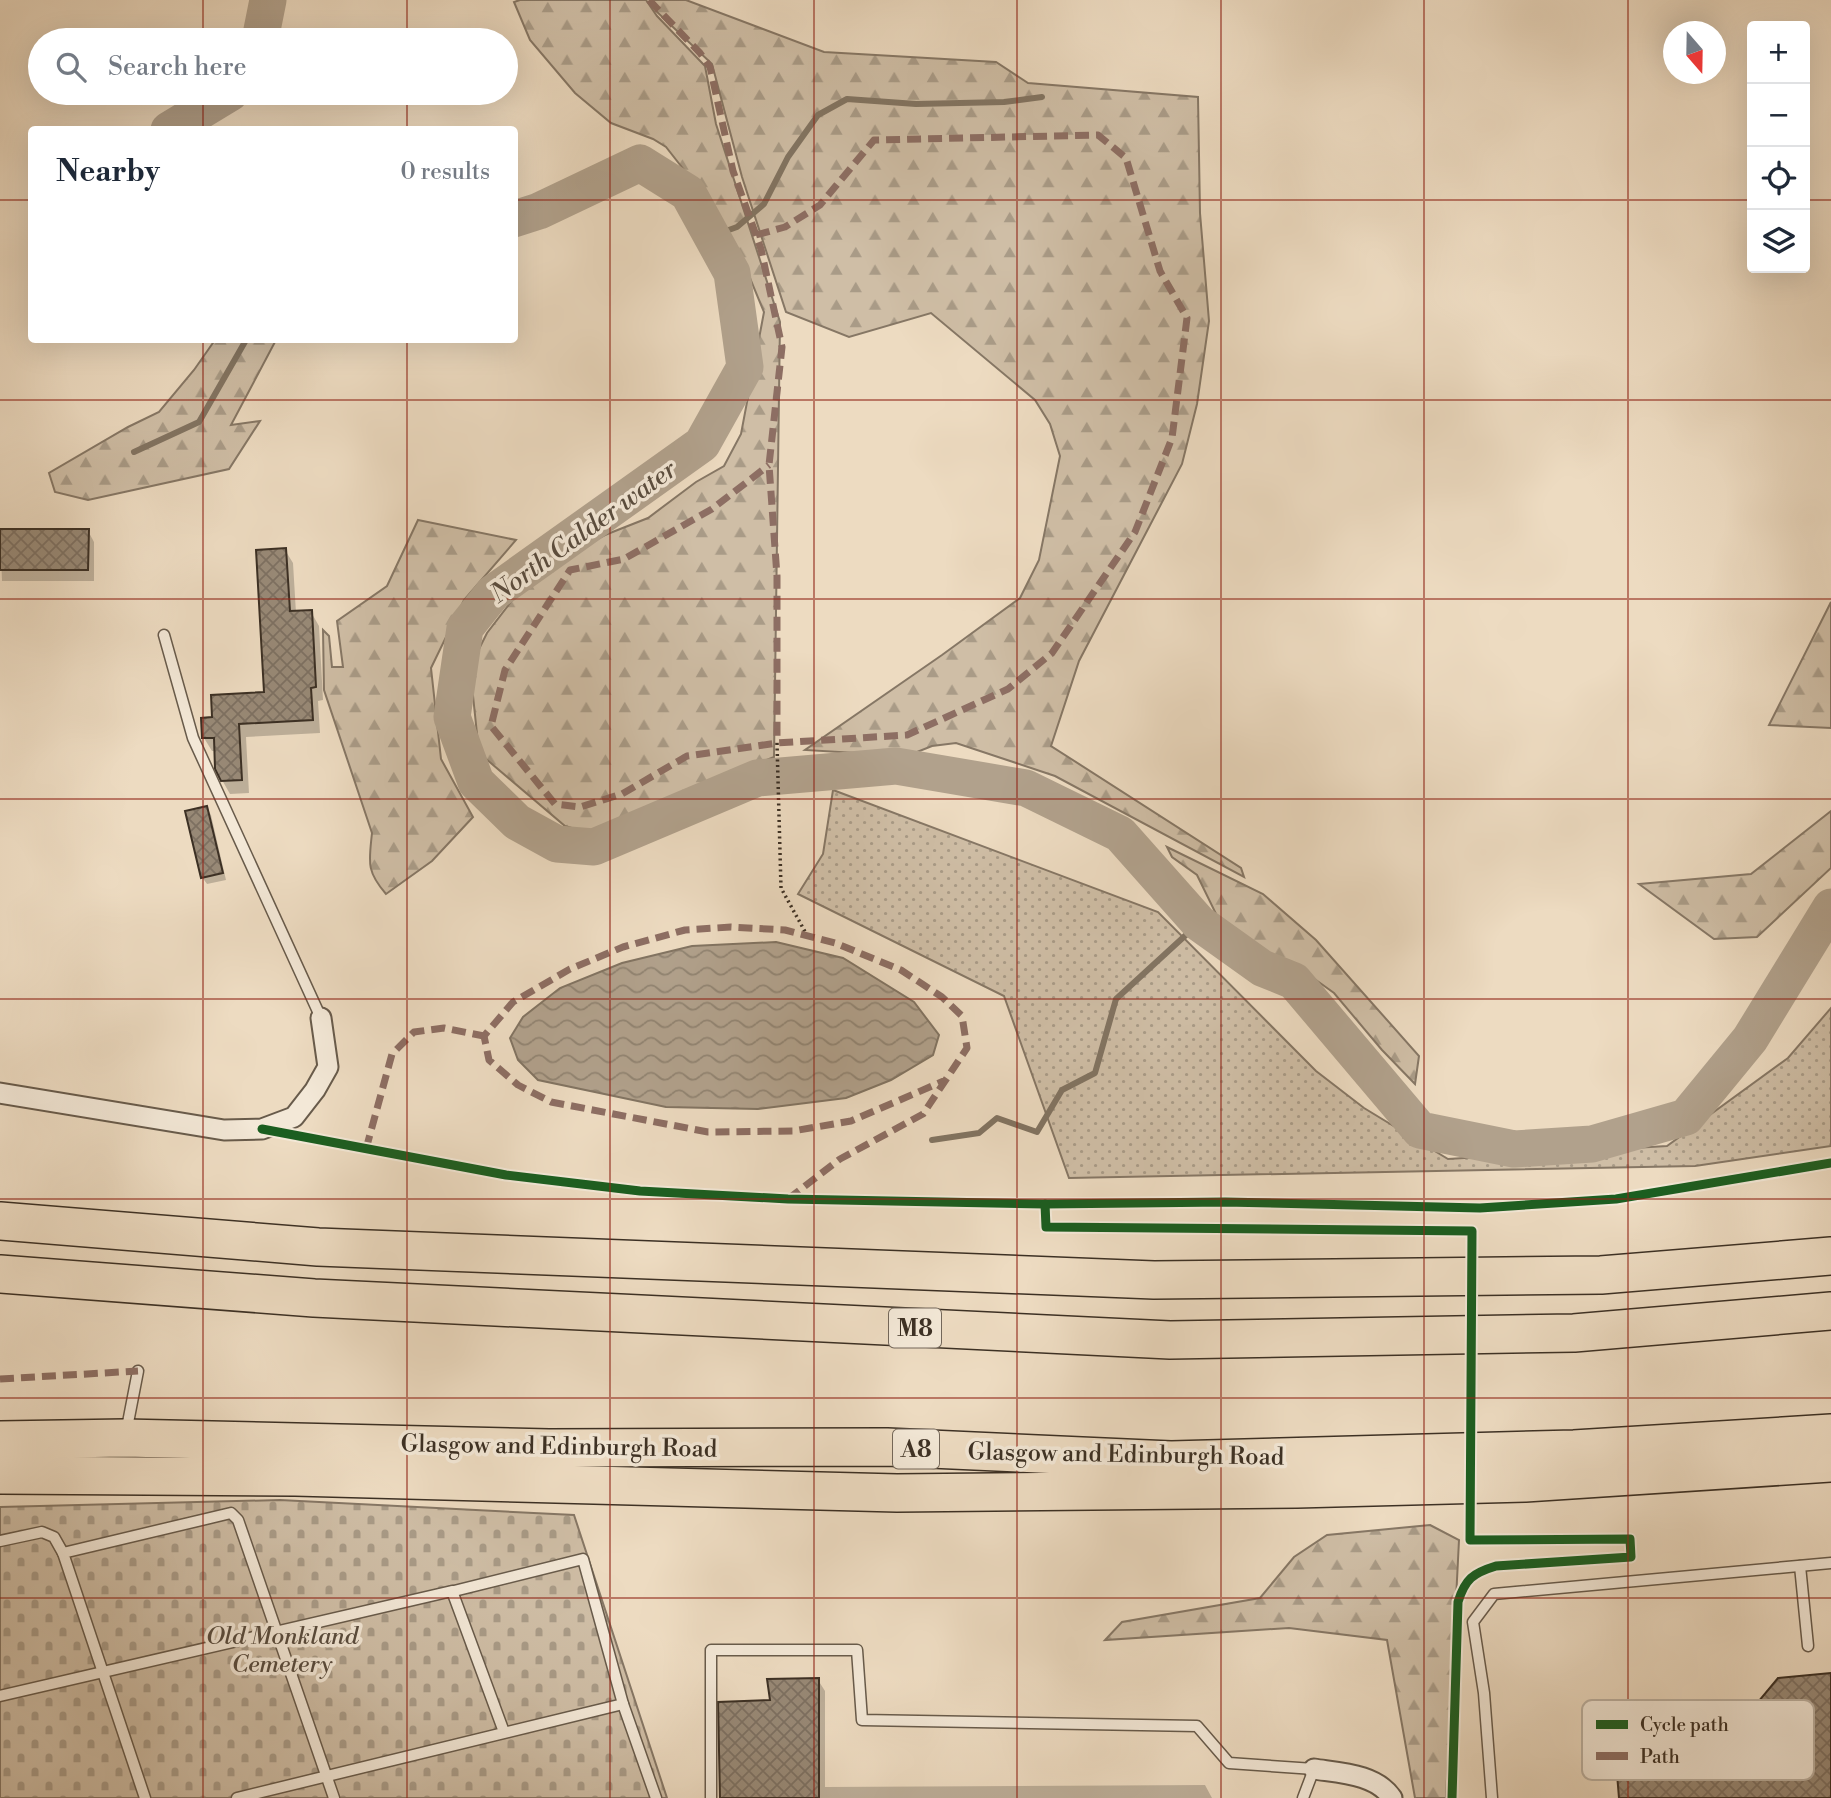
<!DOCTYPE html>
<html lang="en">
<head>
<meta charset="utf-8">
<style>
	:root { --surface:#fff; --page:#f6f6f7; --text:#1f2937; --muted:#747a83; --line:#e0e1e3 }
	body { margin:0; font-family:"Libre Bodoni",serif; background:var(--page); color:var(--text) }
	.controls { position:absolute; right:21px; top:21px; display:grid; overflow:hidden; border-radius:7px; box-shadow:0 7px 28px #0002 }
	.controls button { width:63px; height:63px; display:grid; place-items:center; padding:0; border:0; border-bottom:2px solid var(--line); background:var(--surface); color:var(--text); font:35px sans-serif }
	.compass { position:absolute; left:1663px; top:21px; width:63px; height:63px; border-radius:50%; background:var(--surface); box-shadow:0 7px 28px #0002; rotate:160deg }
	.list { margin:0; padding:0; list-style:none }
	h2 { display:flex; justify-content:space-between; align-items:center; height:91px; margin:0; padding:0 28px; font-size:30px }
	h2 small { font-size:23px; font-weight:400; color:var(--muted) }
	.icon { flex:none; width:38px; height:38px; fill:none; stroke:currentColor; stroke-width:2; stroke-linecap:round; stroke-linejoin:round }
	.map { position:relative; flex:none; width:1831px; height:1798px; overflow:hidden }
	.search { position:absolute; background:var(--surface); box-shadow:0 7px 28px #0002; left:28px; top:28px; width:490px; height:77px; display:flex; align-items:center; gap:18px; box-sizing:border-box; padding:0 24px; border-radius:38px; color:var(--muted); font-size:26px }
	.panel { position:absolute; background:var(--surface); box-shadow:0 7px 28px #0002; left:28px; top:126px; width:490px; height:217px; border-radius:7px }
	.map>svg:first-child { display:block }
	.grass { fill:url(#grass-dots); stroke:#867765; stroke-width:2 }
	.forest { fill:url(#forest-firs); stroke:#867765; stroke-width:2 }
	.cemetery { fill:url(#cemetery-stones); stroke:#867765; stroke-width:2 }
	.water { fill:url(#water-waves); stroke:#827462; stroke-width:2 }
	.shadow { fill:#0003 }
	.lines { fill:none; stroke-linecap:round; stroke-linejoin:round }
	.stream { stroke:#827462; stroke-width:6 }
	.river { stroke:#b1a18c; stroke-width:37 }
	.building { fill:url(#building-cross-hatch); stroke:#3c3024; stroke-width:2 }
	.lane-casing { stroke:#685b4b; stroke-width:13 }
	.street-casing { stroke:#685b4b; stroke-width:23 }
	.highway-casing { stroke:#3c3024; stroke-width:40 }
	.path { stroke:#3c3024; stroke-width:3.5; stroke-dasharray:2 3.5; stroke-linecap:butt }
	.lane { stroke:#f3e8d7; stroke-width:10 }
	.street { stroke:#f3e8d7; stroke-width:19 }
	.highway { stroke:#eddbc1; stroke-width:37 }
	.quiet { stroke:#8d6e63; stroke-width:7; stroke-dasharray:14 7; stroke-linecap:butt }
	.cycleway-casing { stroke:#f3e8d7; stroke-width:13 }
	.cycleway { stroke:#1b5e20; stroke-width:9 }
	.grid { fill:none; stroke:#8f2418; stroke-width:2; stroke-opacity:0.55 }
	.labels { text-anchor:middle; stroke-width:7; stroke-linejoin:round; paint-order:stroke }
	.shield { fill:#f3e8d7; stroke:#73675a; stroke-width:2 }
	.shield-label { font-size:23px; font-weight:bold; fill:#3c3024 }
	.street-label { font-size:24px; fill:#3c3024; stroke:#f3e8d7 }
	.park-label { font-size:24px; font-style:italic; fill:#594c3e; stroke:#f3e8d7 }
	.water-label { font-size:26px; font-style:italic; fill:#594c3e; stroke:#f3e8d7 }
	.key { fill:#f3e8d7; stroke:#bcb1a1; stroke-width:2 }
	.key-label { font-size:19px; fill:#3c3024 }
</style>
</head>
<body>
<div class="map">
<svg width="1831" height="1798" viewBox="0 0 1831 1798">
	<defs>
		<pattern id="grass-dots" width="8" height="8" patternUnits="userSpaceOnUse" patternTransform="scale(1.75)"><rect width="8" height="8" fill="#cfbea6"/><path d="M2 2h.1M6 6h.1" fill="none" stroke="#a99b87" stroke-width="1.8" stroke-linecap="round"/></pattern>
		<pattern id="forest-firs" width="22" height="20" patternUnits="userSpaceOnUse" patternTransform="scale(1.75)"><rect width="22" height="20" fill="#cfbea6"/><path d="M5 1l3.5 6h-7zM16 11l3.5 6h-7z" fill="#a99b87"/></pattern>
		<pattern id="cemetery-stones" width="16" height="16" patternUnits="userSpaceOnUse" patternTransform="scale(1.75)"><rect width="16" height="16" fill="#cfbea6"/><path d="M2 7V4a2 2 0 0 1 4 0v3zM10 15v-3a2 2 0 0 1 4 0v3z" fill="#a99b87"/></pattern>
		<pattern id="water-waves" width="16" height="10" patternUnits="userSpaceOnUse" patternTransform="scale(1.75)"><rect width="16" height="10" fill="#b1a18c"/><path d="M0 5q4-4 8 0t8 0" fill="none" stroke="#918472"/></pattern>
		<pattern id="building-cross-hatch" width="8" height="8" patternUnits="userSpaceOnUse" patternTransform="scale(1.75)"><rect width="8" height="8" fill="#988976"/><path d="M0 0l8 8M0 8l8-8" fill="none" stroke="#7d7061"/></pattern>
	</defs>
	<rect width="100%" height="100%" fill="#eddbc1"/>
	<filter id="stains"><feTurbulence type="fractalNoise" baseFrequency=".00286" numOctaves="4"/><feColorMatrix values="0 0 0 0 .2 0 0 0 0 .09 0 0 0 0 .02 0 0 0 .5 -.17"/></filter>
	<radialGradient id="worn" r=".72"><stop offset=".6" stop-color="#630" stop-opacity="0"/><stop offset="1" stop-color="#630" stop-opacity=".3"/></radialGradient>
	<polygon class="grass" points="833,790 1158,912 1316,1071 1364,1108 1448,1159 1667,1146 1788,1058 1831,1008 1831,1146 1695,1166 1069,1178 1004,996 798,894 823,854"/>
	<g class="forest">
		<polygon points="520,0 646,0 657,16 705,66 716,124 780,322 774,757 618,820 592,834 565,826 479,753 470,667 487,633 520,590 550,564 605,535 648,518 696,482 724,466 741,434 764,312 745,266 699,189 666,147 653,139 611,123 575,93 530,40 514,2"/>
		<polygon points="652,0 686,0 824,52 996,62 1028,83 1198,97 1200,213 1209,321 1197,404 1182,464 1079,661 1051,746 1241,868 1244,877 1055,776 956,743 932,746 907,756 805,750 942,655 1020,598 1039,560 1060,456 1050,424 1035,400 931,313 849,337 786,312 742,177 712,64 656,11"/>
		<polygon points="215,340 276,340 231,425 260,421 229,469 88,500 55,492 49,473 128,427 159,412 194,370"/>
		<path d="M 418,520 L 516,540 L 464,600 L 431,668 L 441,759 L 473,817 L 432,861 L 386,894 C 366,871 369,862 372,833 L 324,690 L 323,630 L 329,636 L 332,667 L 343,667 L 337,621 L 387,586 Z"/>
		<polygon points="1831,602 1831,728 1769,725"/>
		<polygon points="1831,811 1831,868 1757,937 1714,939 1639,884 1751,874"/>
		<polygon points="1167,847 1263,894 1316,940 1419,1056 1415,1084 1382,1050 1334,993 1295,965 1271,954 1250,948 1217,916 1197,875 1172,857"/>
		<polygon points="1430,1525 1459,1540 1446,1798 1415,1798 1387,1640 1289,1628 1105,1640 1122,1622 1260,1598 1294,1557 1327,1535"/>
	</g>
	<polygon class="cemetery" points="280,1500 574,1515 667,1798 0,1798 0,1507"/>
	<polygon class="water" points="776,942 843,958 914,1002 939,1035 933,1055 891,1080 846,1098 758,1109 666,1107 538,1080 518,1060 510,1038 523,1017 560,988 622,963 692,946"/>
	<g class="shadow">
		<polygon points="0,530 88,531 94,542 94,581 2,581"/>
		<polygon points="285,550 293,563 296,613 311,612 319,626 323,700 318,701 320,733 246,737 249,793 230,794 222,780 216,751 212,751 204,738 214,719 266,694"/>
		<polygon points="207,808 211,815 226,880 207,884 202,877"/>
		<polygon points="818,1680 825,1691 825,1787 1205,1785 1212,1798 721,1798 772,1701"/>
	</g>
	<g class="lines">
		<g class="stream">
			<polyline points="712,236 737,227 764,204 788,157 818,115 847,99 916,104 1004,102 1042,97"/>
			<polyline points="134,452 199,422 246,340"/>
			<polyline points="932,1140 979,1133 997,1118 1037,1132 1062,1090 1095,1073 1116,999 1199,923"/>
		</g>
		<g class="river">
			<polyline points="260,40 268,0"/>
			<polyline points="169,130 230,93"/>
			<polyline points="514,219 539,211 640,163 688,193 732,273 745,367 702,444 493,593 465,628 452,717 476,782 517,822 557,844 594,847 757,778 896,766 1026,788 1120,834 1199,923 1262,968 1294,981 1420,1130 1514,1149 1592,1144 1686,1117 1750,1039 1831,907"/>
		</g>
	</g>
	<g class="building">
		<polygon points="0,529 89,529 88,570 0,570"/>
		<polygon points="286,548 290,611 312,610 316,687 311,688 313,720 239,724 242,780 221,781 215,769 214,738 202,738 201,718 212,717 211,695 264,692 256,550"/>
		<polygon points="207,806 223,873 201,878 185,811"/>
		<polygon points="1831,1673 1831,1798 1619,1798 1612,1713 1669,1709 1669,1716 1716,1711 1717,1717 1759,1714 1758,1702 1778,1678"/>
		<polygon points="819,1678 819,1798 720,1798 718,1702 770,1700 767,1679"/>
	</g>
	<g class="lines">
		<g class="lane-casing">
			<g id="lane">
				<polyline points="164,635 193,738 321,1018"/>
				<polyline points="126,1433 138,1371"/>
				<polyline points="0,1541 42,1532 54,1537 63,1553"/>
				<polyline points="1800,1566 1808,1646"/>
				<polyline points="450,1592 583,1559 623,1704 656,1798"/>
				<polyline points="0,1696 452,1591 504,1732"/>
				<polyline points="145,1798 63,1553 231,1513 238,1520 334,1798"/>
				<polyline points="237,1798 623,1704"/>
				<polyline points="711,1798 711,1650 857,1650 862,1720 1197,1726 1229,1763 1314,1769 1303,1798"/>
				<polyline points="1492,1798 1484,1693 1473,1622 1494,1594 1831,1563"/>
			</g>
		</g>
		<g class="street-casing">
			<g id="street">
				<polyline points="0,1093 224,1130 262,1129 294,1117 315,1090 328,1067 321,1018"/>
				<path d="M 1314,1769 C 1340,1773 1376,1774 1392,1798"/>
			</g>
		</g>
		<g class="highway-casing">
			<g id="highway">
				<polyline points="0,1221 318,1247 1154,1280 1601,1275 1831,1256"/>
				<polyline points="0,1274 314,1298 1170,1340 1574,1333 1831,1311"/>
				<polyline points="0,1440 125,1438 549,1448 887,1447 1171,1460 1574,1449 1831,1433"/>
				<polyline points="0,1475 295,1477 897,1493 1297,1489 1525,1483 1831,1463"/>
			</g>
		</g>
		<polyline class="path" points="777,743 781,888 808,937"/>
		<use href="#lane" class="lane"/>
		<use href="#street" class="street"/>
		<use href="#highway" class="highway"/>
		<g class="quiet">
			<polyline points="649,0 700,53 710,67 733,171 761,249 782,347 769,465 777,576 777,743"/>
			<polyline points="756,235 785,227 820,205 874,140 1098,135 1126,158 1160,271 1187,318 1172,438 1135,532 1052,653 1008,689 907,735 777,743 687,756 622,794 580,807 555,804 491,726 505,670 570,570 624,559 712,509 769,465"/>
			<polyline points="366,1149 392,1054 414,1032 444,1028 484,1036"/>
			<polyline points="788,1199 840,1159 923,1114 967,1048 962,1016 942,997 901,970 835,943 785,930 731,927 685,930 623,947 570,969 513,1002 484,1036 489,1060 518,1085 551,1102 708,1132 793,1131 851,1121 946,1080"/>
			<polyline points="0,1379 138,1371"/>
		</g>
		<g class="cycleway-casing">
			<g id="cycleway">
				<polyline points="262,1129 506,1175 640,1191 788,1199 1045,1204 1225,1202 1480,1208 1616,1199 1831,1163"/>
				<path d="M 1045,1204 L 1046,1227 L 1472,1231 L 1470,1540 L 1630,1539 L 1631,1557 L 1496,1566 C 1473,1573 1465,1579 1458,1602 L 1452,1798"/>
			</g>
		</g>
		<use href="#cycleway" class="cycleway"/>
	</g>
	<path class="grid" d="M 203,0 L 203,40M 407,0 L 407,40M 610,0 L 610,1798M 814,0 L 814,1798M 1017,0 L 1017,1798M 1221,0 L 1221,1798M 1424,0 L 1424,1798M 1628,0 L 1628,1798M 203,93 L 203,130M 407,93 L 407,130M 0,200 L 32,200M 514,200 L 1752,200M 1805,200 L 1831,200M 203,340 L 203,1798M 407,340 L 407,1798M 0,400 L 1831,400M 0,599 L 1831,599M 0,799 L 1831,799M 0,999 L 1831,999M 0,1199 L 1831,1199M 0,1398 L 1831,1398M 0,1598 L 1831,1598"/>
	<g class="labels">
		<g class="shield">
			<rect x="889" y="1308.5" width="52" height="39" rx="5"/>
			<rect x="893" y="1429.5" width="46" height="39" rx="5"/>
		</g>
		<g class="shield-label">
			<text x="915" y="1336">M8</text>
			<text x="916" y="1457">A8</text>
		</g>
		<g class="street-label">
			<text transform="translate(559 1446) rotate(1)" y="8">Glasgow and Edinburgh Road</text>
			<text transform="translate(1126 1454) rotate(1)" y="8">Glasgow and Edinburgh Road</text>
		</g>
		<g class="park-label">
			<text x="282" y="1644">Old Monkland<tspan x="282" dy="28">Cemetery</tspan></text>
		</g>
		<g class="water-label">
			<text transform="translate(583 531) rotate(-36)" y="9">North Calder water</text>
		</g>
	</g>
	<rect x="1582" y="1700" width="232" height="80" rx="10" class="key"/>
	<rect x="1596" y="1720" width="32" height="9" fill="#1b5e20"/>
	<rect x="1596" y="1752" width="32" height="8" fill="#8d6e63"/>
	<g class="key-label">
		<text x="1640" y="1731">Cycle path</text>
		<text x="1640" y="1763">Path</text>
	</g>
	<rect width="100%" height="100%" filter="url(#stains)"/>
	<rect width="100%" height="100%" fill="url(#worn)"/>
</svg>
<div class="controls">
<button>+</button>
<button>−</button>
<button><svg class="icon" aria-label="locate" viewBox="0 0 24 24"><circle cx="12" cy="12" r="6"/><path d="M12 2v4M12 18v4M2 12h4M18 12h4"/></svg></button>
<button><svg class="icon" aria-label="layers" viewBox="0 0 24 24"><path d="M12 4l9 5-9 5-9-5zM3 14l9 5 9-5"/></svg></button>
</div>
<svg class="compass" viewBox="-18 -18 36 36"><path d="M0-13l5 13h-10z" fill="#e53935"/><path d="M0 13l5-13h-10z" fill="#747a83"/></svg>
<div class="search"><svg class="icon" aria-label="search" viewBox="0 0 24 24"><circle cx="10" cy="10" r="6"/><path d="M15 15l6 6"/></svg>Search here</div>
<section class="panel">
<h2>Nearby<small>0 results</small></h2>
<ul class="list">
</ul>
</section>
</div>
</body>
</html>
